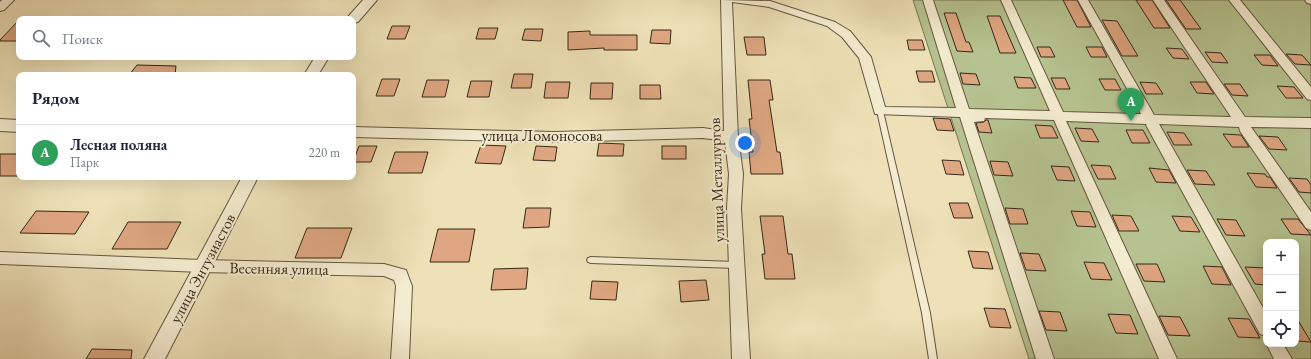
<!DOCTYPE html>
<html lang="ru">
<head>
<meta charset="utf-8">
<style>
	:root { --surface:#fff; --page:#f6f6f7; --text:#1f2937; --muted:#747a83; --line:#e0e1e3; --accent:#8f2418 }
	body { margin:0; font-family:"EB Garamond",serif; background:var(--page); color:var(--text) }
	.controls { position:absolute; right:12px; bottom:12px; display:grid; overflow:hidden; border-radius:8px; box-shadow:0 4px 16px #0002 }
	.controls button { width:36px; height:36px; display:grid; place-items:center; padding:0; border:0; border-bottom:1px solid var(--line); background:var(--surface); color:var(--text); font:20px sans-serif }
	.you { position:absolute; left:745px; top:143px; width:14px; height:14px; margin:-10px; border:3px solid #fff; border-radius:50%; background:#1a73e8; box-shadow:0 0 0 6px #1a73e833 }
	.badge { display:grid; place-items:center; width:26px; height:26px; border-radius:50%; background:var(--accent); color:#fff; font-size:13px; font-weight:700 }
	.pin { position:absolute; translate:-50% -33px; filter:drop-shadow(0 1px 2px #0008) }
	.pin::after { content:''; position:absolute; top:21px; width:14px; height:12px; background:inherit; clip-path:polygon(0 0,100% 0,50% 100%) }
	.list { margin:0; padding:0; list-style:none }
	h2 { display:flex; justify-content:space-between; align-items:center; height:52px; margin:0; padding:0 16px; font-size:17px }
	h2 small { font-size:13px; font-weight:400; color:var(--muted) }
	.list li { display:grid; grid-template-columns:26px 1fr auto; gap:12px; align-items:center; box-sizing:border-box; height:56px; padding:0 16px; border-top:1px solid var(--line) }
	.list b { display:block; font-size:15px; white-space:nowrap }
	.list p { margin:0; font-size:13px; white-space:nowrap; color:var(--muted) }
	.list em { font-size:13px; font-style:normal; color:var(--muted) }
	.icon { flex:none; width:22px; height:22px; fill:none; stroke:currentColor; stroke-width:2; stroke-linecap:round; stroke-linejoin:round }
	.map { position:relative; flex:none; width:1311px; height:359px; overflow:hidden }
	.search { position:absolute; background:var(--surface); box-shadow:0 4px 16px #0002; left:16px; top:16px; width:340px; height:44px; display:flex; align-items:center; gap:10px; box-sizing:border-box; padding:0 14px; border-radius:8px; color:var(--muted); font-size:15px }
	.panel { position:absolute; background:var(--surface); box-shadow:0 4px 16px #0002; left:16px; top:72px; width:340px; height:108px; border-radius:8px }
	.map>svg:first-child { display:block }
	.green { fill:#b6c390; stroke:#767654; fill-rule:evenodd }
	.building { fill:#dea781; stroke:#362819 }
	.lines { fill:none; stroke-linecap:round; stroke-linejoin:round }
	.service-casing { stroke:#645640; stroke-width:2 }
	.minor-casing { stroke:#645640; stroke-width:2 }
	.tertiary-casing { stroke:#645640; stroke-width:2 }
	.service { fill:#f4ecd0; fill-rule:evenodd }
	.minor { fill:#f4ecd0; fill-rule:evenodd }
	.tertiary { fill:#f4ecd0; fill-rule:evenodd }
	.labels { text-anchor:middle; stroke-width:4; stroke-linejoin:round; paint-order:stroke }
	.street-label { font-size:16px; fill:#362819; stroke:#f4ecd0 }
</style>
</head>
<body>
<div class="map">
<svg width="1311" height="359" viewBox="0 0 1311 359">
	<rect width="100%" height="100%" fill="#eee1b7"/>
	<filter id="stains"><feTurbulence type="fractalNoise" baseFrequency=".005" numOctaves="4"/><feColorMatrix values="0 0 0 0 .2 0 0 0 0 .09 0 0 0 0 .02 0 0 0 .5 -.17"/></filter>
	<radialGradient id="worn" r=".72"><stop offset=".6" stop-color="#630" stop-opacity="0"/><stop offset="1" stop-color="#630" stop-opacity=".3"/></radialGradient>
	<path class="green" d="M 913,0 L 1311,0 L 1311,359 L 1029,359 ZM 1266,242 L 1296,242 L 1296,344 L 1266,344 Z"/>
	<g class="building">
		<polygon points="1063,0 1077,0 1091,27 1077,27"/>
		<polygon points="1136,0 1152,0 1170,28 1154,28"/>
		<polygon points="1166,0 1180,0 1201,29 1186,29"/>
		<polygon points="944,13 956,13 966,42 969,42 973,52 957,51"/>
		<polygon points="987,16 1000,16 1016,53 1000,53"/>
		<polygon points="19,20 19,41 0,41 0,40"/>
		<polygon points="1102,20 1117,21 1138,56 1122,56"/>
		<polygon points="392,26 410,26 405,39 387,39"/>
		<polygon points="479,28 498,28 495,39 476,39"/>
		<polygon points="525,29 543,29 541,41 522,40"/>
		<polygon points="652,30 671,30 670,44 650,43"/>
		<polygon points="590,31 590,35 637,35 637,50 604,50 604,48 568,50 568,32"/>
		<polygon points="744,37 764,37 766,55 747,55"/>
		<polygon points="907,40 922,40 925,50 909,50"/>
		<polygon points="1037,47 1050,47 1055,57 1041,57"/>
		<polygon points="1086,47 1102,47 1107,57 1091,57"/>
		<polygon points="1166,48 1182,49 1189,59 1173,58"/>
		<polygon points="1205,52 1221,53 1228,63 1212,62"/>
		<polygon points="1286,54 1302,55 1311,65 1295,64"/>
		<polygon points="1254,55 1270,55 1278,66 1262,65"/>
		<polygon points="137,65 176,66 175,75 129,75"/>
		<polygon points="916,71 932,71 935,82 919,82"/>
		<polygon points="960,73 976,74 980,85 963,84"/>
		<polygon points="514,74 533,74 531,88 511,88"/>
		<polygon points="1014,77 1031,78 1036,88 1018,88"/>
		<polygon points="1051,78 1065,78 1070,89 1056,89"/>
		<polygon points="382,79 400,79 394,96 376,96"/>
		<polygon points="1099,79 1115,79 1121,90 1105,90"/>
		<polygon points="427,80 449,80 445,97 422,97"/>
		<polygon points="748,80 770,80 773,100 769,100 777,152 780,152 783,174 751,174 749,152 753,152 749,119 752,119"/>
		<polygon points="471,81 492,81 489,97 467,97"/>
		<polygon points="546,82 570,82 568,98 544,98"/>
		<polygon points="1140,82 1156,83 1163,94 1146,94"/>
		<polygon points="1190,82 1206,82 1214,94 1197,93"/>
		<polygon points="591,83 613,83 612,99 590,99"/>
		<polygon points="1224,84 1240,84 1248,96 1232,95"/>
		<polygon points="640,85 660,85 661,99 640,99"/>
		<polygon points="1277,86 1294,87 1303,98 1286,98"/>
		<polygon points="933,118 950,119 954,131 937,130"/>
		<polygon points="986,120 988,120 992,133 979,132 976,123 984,122"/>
		<polygon points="1035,125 1052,126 1058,138 1040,138"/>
		<polygon points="1075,128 1092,129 1099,142 1081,141"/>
		<polygon points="1126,130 1143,130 1150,143 1132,143"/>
		<polygon points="1167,132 1184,133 1192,145 1174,145"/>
		<polygon points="1223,134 1241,135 1249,147 1232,147"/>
		<polygon points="1259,136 1278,137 1287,150 1269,149"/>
		<polygon points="599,143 624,144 623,156 597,156"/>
		<polygon points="481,145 506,146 501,164 475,163"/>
		<polygon points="359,146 377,146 371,162 353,162"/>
		<polygon points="536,146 557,147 555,161 533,160"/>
		<rect x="662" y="146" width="24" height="13"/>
		<polygon points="395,152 428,152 422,173 388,173"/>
		<rect x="0" y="154" width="19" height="22"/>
		<polygon points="942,160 960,161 964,175 946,174"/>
		<polygon points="990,161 1008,162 1013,176 994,175"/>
		<polygon points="1091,165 1110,166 1116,179 1098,179"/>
		<polygon points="1051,166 1069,167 1075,181 1057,180"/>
		<polygon points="1149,168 1169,170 1176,183 1156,182"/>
		<polygon points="1187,170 1206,171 1215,185 1195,184"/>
		<polygon points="1247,173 1265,174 1267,177 1270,177 1277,188 1256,187"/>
		<polygon points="1289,178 1307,179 1311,185 1311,193 1299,192"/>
		<polygon points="949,203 968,203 973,218 954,218"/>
		<polygon points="526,208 551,208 549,227 523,228"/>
		<polygon points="1005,208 1023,209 1028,224 1010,224"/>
		<polygon points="36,211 89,212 75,234 20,233"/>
		<polygon points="1071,211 1090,212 1096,227 1077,226"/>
		<polygon points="1112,215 1131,216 1139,231 1119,231"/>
		<polygon points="760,216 783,216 788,254 792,254 795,279 765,279 762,254 765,254"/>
		<polygon points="1172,216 1191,217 1200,232 1180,231"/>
		<polygon points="1217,219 1236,220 1245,236 1226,235"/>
		<polygon points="1281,219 1298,219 1311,235 1291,234"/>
		<polygon points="128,222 181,222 167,249 112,249"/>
		<polygon points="307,228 352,228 341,258 295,258"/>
		<polygon points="438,229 475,229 469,262 430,262"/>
		<polygon points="968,251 988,252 993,269 973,268"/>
		<polygon points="1020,253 1039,254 1046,271 1026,270"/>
		<polygon points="1084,262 1104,263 1112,280 1091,279"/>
		<polygon points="1136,264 1157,264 1165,282 1144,281"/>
		<polygon points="1203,266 1222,267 1231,285 1212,284"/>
		<polygon points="1245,267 1266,268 1266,285 1255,284"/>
		<polygon points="528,268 526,289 491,290 494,269"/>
		<polygon points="706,280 709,300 681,302 679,281"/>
		<polygon points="592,281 618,282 616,300 590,299"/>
		<polygon points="984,308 1005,309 1011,328 990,327"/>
		<polygon points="1039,311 1060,312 1067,331 1046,330"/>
		<polygon points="1108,314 1130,315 1138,334 1116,333"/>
		<polygon points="1159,316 1180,317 1190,336 1168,335"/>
		<polygon points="1296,317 1311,342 1296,341"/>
		<polygon points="1228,318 1249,319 1260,338 1238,337"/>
		<polygon points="92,349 132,350 131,359 86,359"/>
	</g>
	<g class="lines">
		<g class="service-casing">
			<g id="service">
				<polygon points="878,109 882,109 883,111 930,313 937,359 929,359 922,313 877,111"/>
				<polygon points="591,257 736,262 739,263 740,265 739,267 736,268 591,263 588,262 587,260 588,258"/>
			</g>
		</g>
		<g class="minor-casing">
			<g id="minor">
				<polygon points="2,0 14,0 4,10 0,11 0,2"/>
				<polygon points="721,0 770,1 835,22 850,31 871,57 885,107 956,108 923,0 933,0 969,109 1050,111 1001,0 1011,0 1063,112 1141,114 1078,0 1088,0 1154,115 1231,117 1153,0 1164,0 1245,117 1311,118 1311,128 1251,127 1311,212 1311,230 1306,228 1240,131 1239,127 1159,124 1266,313 1266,336 1260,334 1146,125 1147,124 1066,121 1177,359 1159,359 1054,120 985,118 984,121 974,122 1054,359 1036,359 960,117 875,114 859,58 842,37 827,26 769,7 732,2 738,137 743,174 741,208 750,359 732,359 727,208 729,174 725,141 703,138 554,142 353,137 353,127 554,132 703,128 724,131"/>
				<polygon points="1229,0 1240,0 1311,87 1311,100 1307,99"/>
				<polygon points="1305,0 1311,0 1311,4 1307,3"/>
				<polygon points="0,252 202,260 384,264 406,270 412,286 409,359 391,359 396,286 394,280 384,276 202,272 0,264"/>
				<polygon points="1266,343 1283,344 1292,359 1274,359"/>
			</g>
		</g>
		<g class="tertiary-casing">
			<g id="tertiary">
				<polygon points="363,0 377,0 358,22 353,23 353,19 346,19"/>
				<polygon points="315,57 329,57 318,75 304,75"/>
				<polygon points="0,119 19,120 19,132 0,131"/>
				<polygon points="242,177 258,177 165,359 144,359"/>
			</g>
		</g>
		<use href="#service" class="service"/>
		<use href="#minor" class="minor"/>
		<use href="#tertiary" class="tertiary"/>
	</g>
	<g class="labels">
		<g class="street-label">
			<text x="542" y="141">улица Ломоносова</text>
			<text transform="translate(716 180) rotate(-92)" y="6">улица Металлургов</text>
			<text transform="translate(202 268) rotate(-62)" y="6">улица Энтузиастов</text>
			<text transform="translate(279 268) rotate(1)" y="6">Весенняя улица</text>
		</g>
	</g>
	<rect width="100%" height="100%" filter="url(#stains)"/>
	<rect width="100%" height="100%" fill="url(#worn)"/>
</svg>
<div class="controls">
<button>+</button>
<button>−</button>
<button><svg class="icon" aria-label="locate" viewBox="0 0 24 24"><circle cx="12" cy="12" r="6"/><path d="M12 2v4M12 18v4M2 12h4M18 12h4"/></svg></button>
</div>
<div class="you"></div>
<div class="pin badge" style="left:1131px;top:121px;background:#2e9e5b">A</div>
<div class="search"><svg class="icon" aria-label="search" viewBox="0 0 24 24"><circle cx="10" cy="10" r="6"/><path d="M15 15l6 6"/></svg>Поиск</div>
<section class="panel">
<h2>Рядом<small></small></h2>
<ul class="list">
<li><span class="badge" style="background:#2e9e5b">A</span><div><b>Лесная поляна</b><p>Парк</p></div><em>220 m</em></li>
</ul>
</section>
</div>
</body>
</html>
